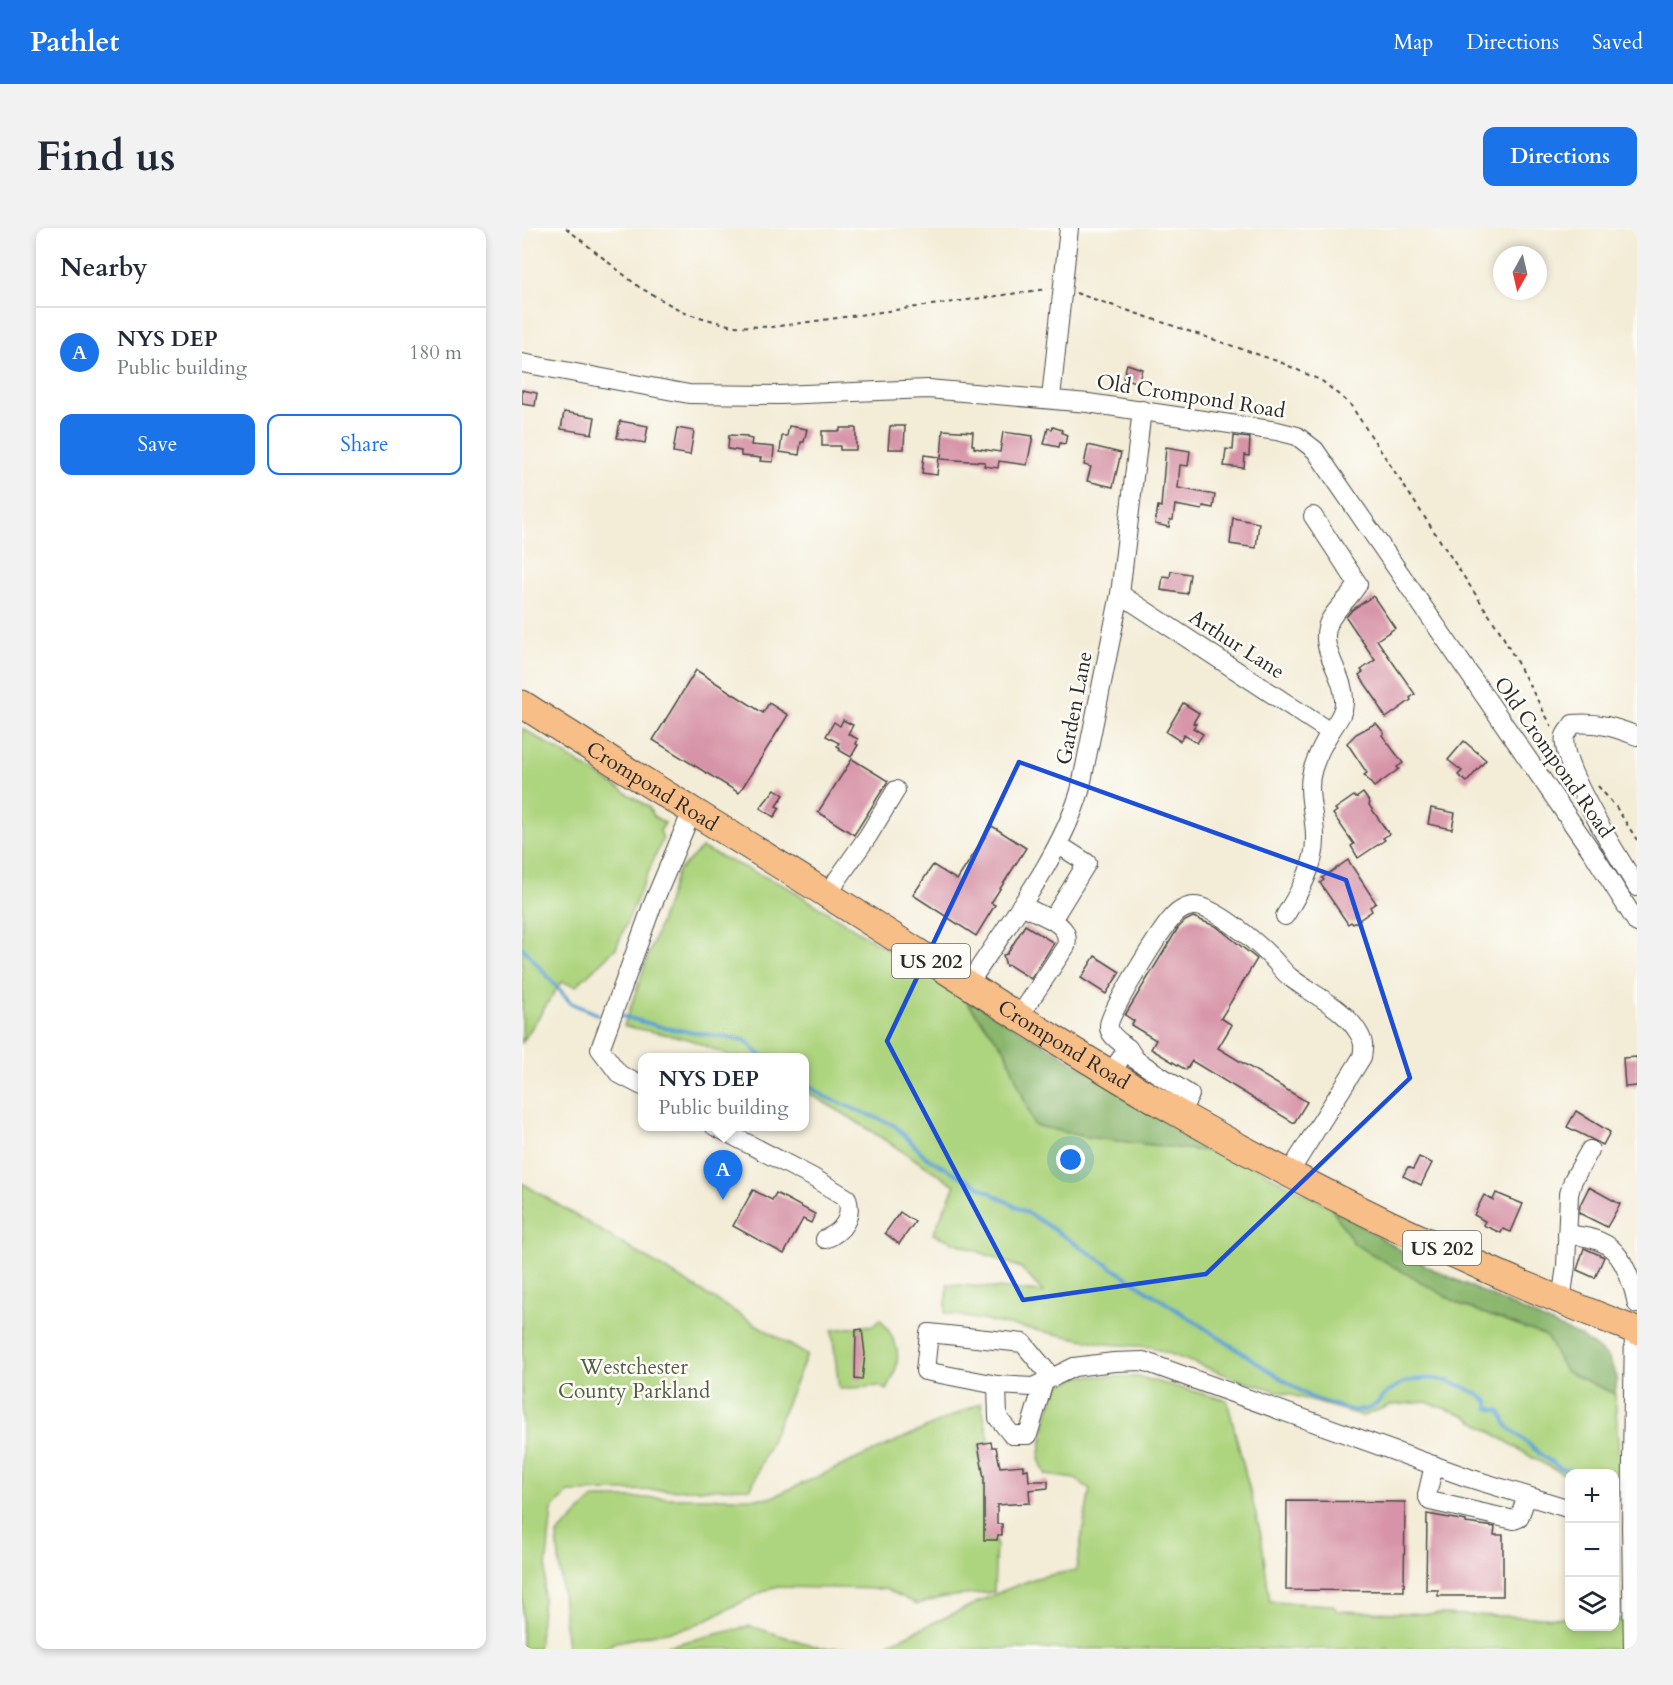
<!DOCTYPE html>
<html lang="en">
<head>
<meta charset="utf-8">
<style>
	:root { --surface:#fff; --page:#f2f2f3; --text:#1f2937; --muted:#747a83; --line:#e0e1e3; --accent:#1a73e8 }
	body { margin:0; font-family:Cardo,serif; background:var(--page); color:var(--text) }
	.controls { position:absolute; right:18px; bottom:18px; display:grid; overflow:hidden; border-radius:12px; box-shadow:0 3px 9px #0003 }
	.controls button { width:54px; height:54px; display:grid; place-items:center; padding:0; border:0; border-bottom:2px solid var(--line); background:var(--surface); color:var(--text); font:30px sans-serif }
	.compass { position:absolute; left:971px; top:18px; width:54px; height:54px; border-radius:50%; background:var(--surface); box-shadow:0 3px 9px #0003; rotate:188deg }
	.you { position:absolute; left:549px; top:932px; width:21px; height:21px; margin:-15px; border:4px solid #fff; border-radius:50%; background:#1a73e8; box-shadow:0 0 0 9px #1a73e833 }
	.badge { display:grid; place-items:center; width:39px; height:39px; border-radius:50%; background:var(--accent); color:#fff; font-size:20px; font-weight:700 }
	.pin { position:absolute; translate:-50% -50px; filter:drop-shadow(0 2px 3px #0008) }
	.pin::after { content:''; position:absolute; top:32px; width:21px; height:18px; background:inherit; clip-path:polygon(0 0,100% 0,50% 100%) }
	.popup { position:absolute; left:116px; top:825px; width:171px; height:78px; box-sizing:border-box; display:grid; place-content:center; border-radius:12px; background:var(--surface); filter:drop-shadow(0 2px 4px #0005); font-size:20px; white-space:nowrap; color:var(--muted) }
	.popup b { font-size:22px; color:var(--text) }
	.popup::after { content:''; position:absolute; left:50%; top:100%; margin-left:-12px; border:12px solid transparent; border-top-color:var(--surface) }
	.list { margin:0; padding:0; list-style:none }
	h2 { display:flex; justify-content:space-between; align-items:center; height:78px; margin:0; padding:0 24px; font-size:26px }
	h2 small { font-size:20px; font-weight:400; color:var(--muted) }
	.list li { display:grid; grid-template-columns:39px 1fr auto; gap:18px; align-items:center; box-sizing:border-box; height:90px; padding:0 24px; border-top:2px solid var(--line) }
	.list b { display:block; font-size:22px; white-space:nowrap }
	.list p { margin:0; font-size:20px; white-space:nowrap; color:var(--muted) }
	.list em { font-size:20px; font-style:normal; color:var(--muted) }
	.actions { display:flex; gap:12px; padding:18px 24px }
	.actions a { flex:1; padding:14px 0; border:2px solid var(--accent); border-radius:12px; text-align:center; font-size:21px; color:var(--accent) }
	.actions .main { background:var(--accent); color:#fff }
	.icon { flex:none; width:33px; height:33px; fill:none; stroke:currentColor; stroke-width:2; stroke-linecap:round; stroke-linejoin:round }
	.map { position:relative; flex:none; width:1115px; height:1421px; overflow:hidden; border-radius:12px }
	header { display:flex; align-items:center; gap:36px; box-sizing:border-box; height:84px; padding:0 30px; background:var(--accent); color:#fff }
	header strong { font-size:28px }
	nav { display:flex; gap:33px; margin-inline-start:auto; font-size:21px }
	.intro { display:flex; align-items:center; justify-content:space-between; box-sizing:border-box; height:144px; padding:0 36px }
	h1 { margin:0; font-size:42px }
	.button { padding:15px 27px; border-radius:12px; background:var(--accent); color:#fff; font-size:21px; font-weight:700 }
	main { display:flex; gap:36px; padding:0 36px }
	aside { flex:1; background:var(--surface); border-radius:12px; box-shadow:0 3px 9px #0003 }
	.map>svg:first-child { display:block }
	.green { fill:#add47e; stroke:#6c8054; stroke-width:1.5 }
	.forest { fill:#8ab66d; stroke:#5a704c; stroke-width:1.5 }
	.lines { fill:none; stroke-linecap:round; stroke-linejoin:round }
	.stream { stroke:#5ba1d1; stroke-width:4 }
	.building { fill:#d794a8 }
	.minor-casing { stroke:#494845; stroke-width:20 }
	.highway-casing { stroke:#494845; stroke-width:29 }
	.path { stroke:#494845; stroke-width:2; stroke-dasharray:4.5 4.5; stroke-linecap:butt }
	.minor { stroke:#fff; stroke-width:18 }
	.highway { stroke:#f7be87; stroke-width:27 }
	.marked { fill:none; stroke:#1d4ed8; stroke-width:4.5; stroke-linejoin:round }
	.labels { text-anchor:middle; stroke-width:5; stroke-linejoin:round; paint-order:stroke }
	.shield { fill:#fdfcf7; stroke:#6a6a68; stroke-width:1.5 }
	.shield-label { font-size:20px; font-weight:bold; fill:#2b2b2b }
	.street-label { font-size:21px; fill:#2b2b2b; stroke:#fdfcf7 }
	.park-label { font-size:21px; fill:#525e44; stroke:#fdfcf7 }
</style>
</head>
<body>
<header>
<strong>Pathlet</strong>
<nav><a>Map</a><a>Directions</a><a>Saved</a></nav>
</header>
<div class="intro"><h1>Find us</h1><a class="button">Directions</a></div>
<main>
<aside>
<h2>Nearby<small></small></h2>
<ul class="list">
<li><span class="badge">A</span><div><b>NYS DEP</b><p>Public building</p></div><em>180 m</em></li>
</ul>
<div class="actions"><a class="main">Save</a><a>Share</a></div>
</aside>
<div class="map">
<svg width="1115" height="1421" viewBox="0 0 1115 1421">
	<rect width="100%" height="100%" fill="#fdfcf7"/>
	<filter id="ink" filterUnits="userSpaceOnUse"><feTurbulence type="fractalNoise" baseFrequency=".0167" numOctaves="2"/><feDisplacementMap in="SourceGraphic" scale="12" xChannelSelector="R" yChannelSelector="G"/><feConvolveMatrix kernelMatrix="1 2 1 2 8 2 1 2 1" color-interpolation-filters="sRGB"/></filter>
	<filter id="wash" filterUnits="userSpaceOnUse"><feTurbulence type="fractalNoise" baseFrequency=".008" numOctaves="4" result="noise"/><feDisplacementMap in="SourceGraphic" scale="24" xChannelSelector="R" yChannelSelector="G"/><feGaussianBlur stdDeviation="1.35" result="paint"/><feColorMatrix in="noise" values="0 0 0 0 0 0 0 0 0 0 0 0 0 0 0 0 0 1.4 0 .05"/><feComposite in="paint" operator="in"/></filter>
	<g filter="url(#wash)">
		<rect width="100%" height="100%" fill="#f3ecd7"/>
		<g class="green">
			<polygon points="0,500 127,579 131,588 143,595 138,603 141,610 94,720 54,758 39,754 0,815"/>
			<polygon points="180,620 265,659 440,768 483,822 512,897 564,909 707,926 809,979 939,1077 1024,1108 1043,1143 1093,1166 1099,1262 1093,1260 1092,1246 1048,1246 1047,1249 1011,1230 942,1187 904,1174 869,1177 841,1188 718,1152 629,1119 585,1116 423,1085 426,1056 521,1064 499,1040 411,1006 433,957 324,887 282,863 282,830 211,829 166,811 102,798 156,643"/>
			<polygon points="0,955 285,1127 229,1260 47,1264 30,1281 16,1421 0,1421"/>
			<path d="M 358,1091 C 379,1117 381,1132 365,1162 L 357,1158 L 317,1161 L 310,1102 L 352,1097 Z"/>
			<polygon points="561,1148 617,1149 705,1172 739,1307 748,1374 811,1377 815,1383 1047,1390 1048,1398 1092,1398 1093,1391 1109,1392 1109,1421 133,1421 228,1398 299,1420 357,1420 478,1364 514,1350 554,1342 568,1261 553,1251 524,1247 517,1231 524,1191 536,1157"/>
			<polygon points="459,1175 468,1216 456,1219 461,1252 462,1313 474,1314 472,1364 422,1369 395,1376 363,1361 251,1359 169,1399 94,1414 81,1421 45,1421 35,1307 72,1270 248,1270"/>
		</g>
		<g class="forest">
			<polygon points="440,768 707,926 564,909 512,897 483,822"/>
			<polygon points="809,979 906,1039 1061,1110 1086,1129 1095,1149 1093,1166 1043,1143 1024,1108 939,1077 832,1016"/>
		</g>
		<g class="lines">
			<g class="stream">
				<polyline points="0,719 49,775 75,786"/>
				<polyline points="100,788 143,800 223,812 237,826 245,830"/>
				<path d="M 282,854 L 303,869 L 372,897 L 405,930 L 511,988 L 788,1169 C 801,1173 828,1185 842,1182 C 855,1180 858,1170 867,1163 C 899,1140 937,1152 966,1173 L 966,1180 L 978,1183 L 986,1199 L 1022,1229 L 1038,1240 L 1060,1246"/>
				<polyline points="1092,1254 1098,1255"/>
			</g>
		</g>
		<g id="blocks">
			<g class="building">
				<polygon points="605,136 620,141 616,155 601,150"/>
				<polygon points="0,162 15,165 13,178 0,176"/>
				<polygon points="42,184 73,189 70,206 39,201"/>
				<polygon points="98,193 126,198 123,215 95,210"/>
				<polygon points="267,198 285,201 282,214 279,214 277,227 258,224 260,208 265,208"/>
				<polygon points="368,198 383,198 382,221 366,221"/>
				<polygon points="531,199 540,202 540,205 545,207 543,216 538,215 537,219 522,216 526,200 530,201"/>
				<polygon points="155,200 172,203 168,227 151,224"/>
				<polygon points="318,200 334,200 334,222 318,222 318,218 300,218 300,203 318,203"/>
				<polygon points="421,202 451,204 450,217 452,217 452,220 478,224 481,204 511,208 505,237 477,233 476,240 462,238 463,234 419,231"/>
				<polygon points="207,207 225,208 225,210 230,211 229,217 252,219 251,234 238,233 239,230 219,228 219,223 206,221"/>
				<polygon points="712,208 728,210 727,228 723,227 722,240 702,238 704,221 711,222"/>
				<polygon points="566,217 599,225 591,259 565,253 569,239 562,237"/>
				<polygon points="644,219 668,223 666,238 658,237 656,260 693,267 691,280 681,278 680,282 653,277 651,292 648,292 647,299 633,296 636,278 639,279"/>
				<polygon points="402,227 417,229 415,247 400,245"/>
				<polygon points="711,290 737,295 734,320 708,316"/>
				<polygon points="649,343 668,346 665,366 639,362 641,348 648,349"/>
				<polygon points="851,368 873,400 855,412 893,466 888,470 889,472 864,490 856,477 857,476 837,447 841,444 839,442 853,432 824,389 830,382"/>
				<polygon points="174,442 241,485 247,475 266,487 217,565 131,512"/>
				<polygon points="661,475 677,485 671,495 674,496 671,500 681,506 675,515 662,507 658,513 644,504"/>
				<polygon points="321,492 331,497 326,506 336,511 334,516 336,517 329,529 317,522 318,520 315,518 317,515 304,508 312,494 318,498"/>
				<polygon points="854,495 862,505 860,507 881,535 875,539 877,541 852,559 842,547 845,545 825,515 834,506"/>
				<polygon points="942,513 964,532 945,554 936,547 940,543 926,532"/>
				<polygon points="330,531 366,553 332,607 296,584"/>
				<polygon points="253,561 262,567 254,578 258,580 252,589 238,580"/>
				<polygon points="841,565 848,575 847,577 867,606 861,610 863,612 836,630 829,618 832,616 811,586 815,583 813,581 832,568 834,570"/>
				<polygon points="909,580 933,585 930,601 906,596"/>
				<polygon points="470,598 504,620 469,675 473,677 454,708 391,667 411,637 435,652"/>
				<polygon points="826,632 854,675 848,679 850,683 831,696 829,694 826,696 798,655 802,652 800,650"/>
				<polygon points="671,689 695,699 735,731 699,790 710,797 696,820 785,874 772,895 670,833 664,842 629,821 634,812 609,797 612,793 603,787 656,700 663,693"/>
				<polygon points="503,697 532,715 509,751 487,737 484,738 481,727 485,726"/>
				<polygon points="573,728 598,744 584,766 559,750"/>
				<polygon points="1115,829 1115,858 1103,859 1101,830"/>
				<polygon points="1054,883 1088,904 1081,917 1045,899"/>
				<polygon points="897,929 910,935 899,957 881,948 886,939 891,941"/>
				<polygon points="1067,959 1098,976 1085,999 1057,985 1058,977"/>
				<polygon points="231,962 250,972 254,965 293,986 289,995 281,991 262,1026 211,998"/>
				<polygon points="974,965 1001,976 989,1004 981,1001 979,1005 961,997 963,993 952,987 962,967 971,972"/>
				<polygon points="378,984 393,994 377,1016 363,1005"/>
				<polygon points="1062,1020 1082,1029 1073,1050 1055,1042"/>
				<polygon points="340,1101 343,1126 340,1152 333,1151 334,1102"/>
				<polygon points="469,1214 470,1219 474,1219 478,1239 501,1237 501,1242 506,1241 507,1253 526,1253 526,1260 507,1262 508,1275 475,1277 475,1296 480,1296 480,1307 476,1307 475,1312 462,1312 462,1250 456,1216"/>
				<polygon points="765,1273 883,1274 882,1363 764,1362"/>
				<polygon points="905,1286 944,1293 944,1295 973,1299 972,1307 981,1307 981,1368 916,1368 916,1362 904,1362"/>
			</g>
		</g>
	</g>
	<g filter="url(#ink)">
		<use href="#blocks" fill-opacity="0" stroke="#494845" stroke-width="1.5"/>
		<g class="lines">
			<g class="minor-casing">
				<g id="minor">
					<polyline points="0,135 167,166 258,167 406,161 566,175 755,203 775,208 793,222 1072,627 1115,695"/>
					<polyline points="529,170 547,0"/>
					<polyline points="598,366 808,504"/>
					<path d="M 1115,508 C 1092,499 1076,494 1051,496 C 1049,500 1044,504 1043,508 C 1036,535 1099,633 1115,659"/>
					<polyline points="307,668 315,652 346,608 374,562"/>
					<polyline points="499,677 530,692 565,635 537,617"/>
					<path d="M 763,688 C 776,666 793,639 793,612 C 794,588 783,564 791,540 C 795,528 802,514 809,503 C 814,494 822,486 822,475 C 824,446 793,420 808,392 C 816,378 829,369 836,356 L 791,288"/>
					<path d="M 446,757 C 485,696 537,632 558,563 L 598,366 L 620,182"/>
					<path d="M 497,789 L 544,718 C 547,705 541,699 530,692"/>
					<polyline points="606,820 614,832 668,867 657,886"/>
					<path d="M 588,846 L 606,820 C 599,814 586,808 587,797 C 587,785 641,698 652,688 C 656,683 665,678 672,678 C 692,678 733,713 747,727 C 755,734 760,743 769,750 C 791,767 821,779 836,804 C 842,813 842,819 840,829 L 767,945"/>
					<polyline points="120,858 97,846 78,821 130,678 170,583"/>
					<path d="M 192,898 L 290,949 L 325,970 C 331,989 321,1004 303,1011"/>
					<path d="M 1045,1006 C 1061,1008 1082,1011 1093,1024 C 1104,1036 1112,1060 1115,1076"/>
					<polyline points="1039,1073 1044,1038 1047,966 1051,952 1068,922"/>
					<polyline points="530,1150 501,1115 407,1105 403,1143 475,1157 511,1159 552,1139 592,1134 621,1133 947,1250 1048,1281"/>
					<polyline points="475,1157 476,1190 490,1207 506,1207 522,1154"/>
					<polyline points="912,1237 905,1267 908,1273 992,1292 997,1290 1005,1268"/>
					<polyline points="1111,1421 1109,1298 1112,1102"/>
				</g>
			</g>
			<g class="highway-casing">
				<g id="highway">
					<path id="s1" d="M 0,476 C 101,541 204,603 306,667 C 422,740 536,817 656,885 C 803,969 957,1042 1115,1103"/>
				</g>
			</g>
			<g class="path">
				<polyline points="44,0 117,59 163,85 210,98 250,99 525,61"/>
				<polyline points="554,65 758,134 800,153 828,176 979,405 1030,499"/>
				<polyline points="1076,558 1094,579 1115,612"/>
			</g>
			<use href="#minor" class="minor"/>
			<use href="#highway" class="highway"/>
		</g>
	</g>
	<path class="marked" d="M 497,534 L 824,652 L 888,850 L 684,1046 L 501,1072 L 365,813 Z"/>
	<g class="labels">
		<g class="shield">
			<rect x="370" y="716" width="78" height="34" rx="4.5"/>
			<rect x="881" y="1003" width="78" height="34" rx="4.5"/>
		</g>
		<g class="shield-label">
			<text x="409" y="740">US 202</text>
			<text x="920" y="1027">US 202</text>
		</g>
		<g class="street-label">
			<text transform="translate(669 168) rotate(9)" y="7">Old Crompond Road</text>
			<text transform="translate(715 416) rotate(33)" y="7">Arthur Lane</text>
			<text transform="translate(552 480) rotate(-79)" y="7">Garden Lane</text>
			<text transform="translate(1032 529) rotate(55)" y="7">Old Crompond Road</text>
			<text dy="7" stroke="none"><textPath href="#s1" startOffset="154">Crompond Road</textPath></text>
			<text dy="7" stroke="none"><textPath href="#s1" startOffset="640">Crompond Road</textPath></text>
		</g>
		<g class="park-label">
			<text x="112" y="1146">Westchester<tspan x="112" dy="24">County Parkland</tspan></text>
		</g>
	</g>
</svg>
<div class="controls">
<button>+</button>
<button>−</button>
<button><svg class="icon" aria-label="layers" viewBox="0 0 24 24"><path d="M12 4l9 5-9 5-9-5zM3 14l9 5 9-5"/></svg></button>
</div>
<svg class="compass" viewBox="-18 -18 36 36"><path d="M0-13l5 13h-10z" fill="#e53935"/><path d="M0 13l5-13h-10z" fill="#747a83"/></svg>
<div class="you"></div>
<div class="pin badge" style="left:201px;top:972px">A</div>
<div class="popup"><b>NYS DEP</b>Public building</div>
</div>
</main>
</body>
</html>
